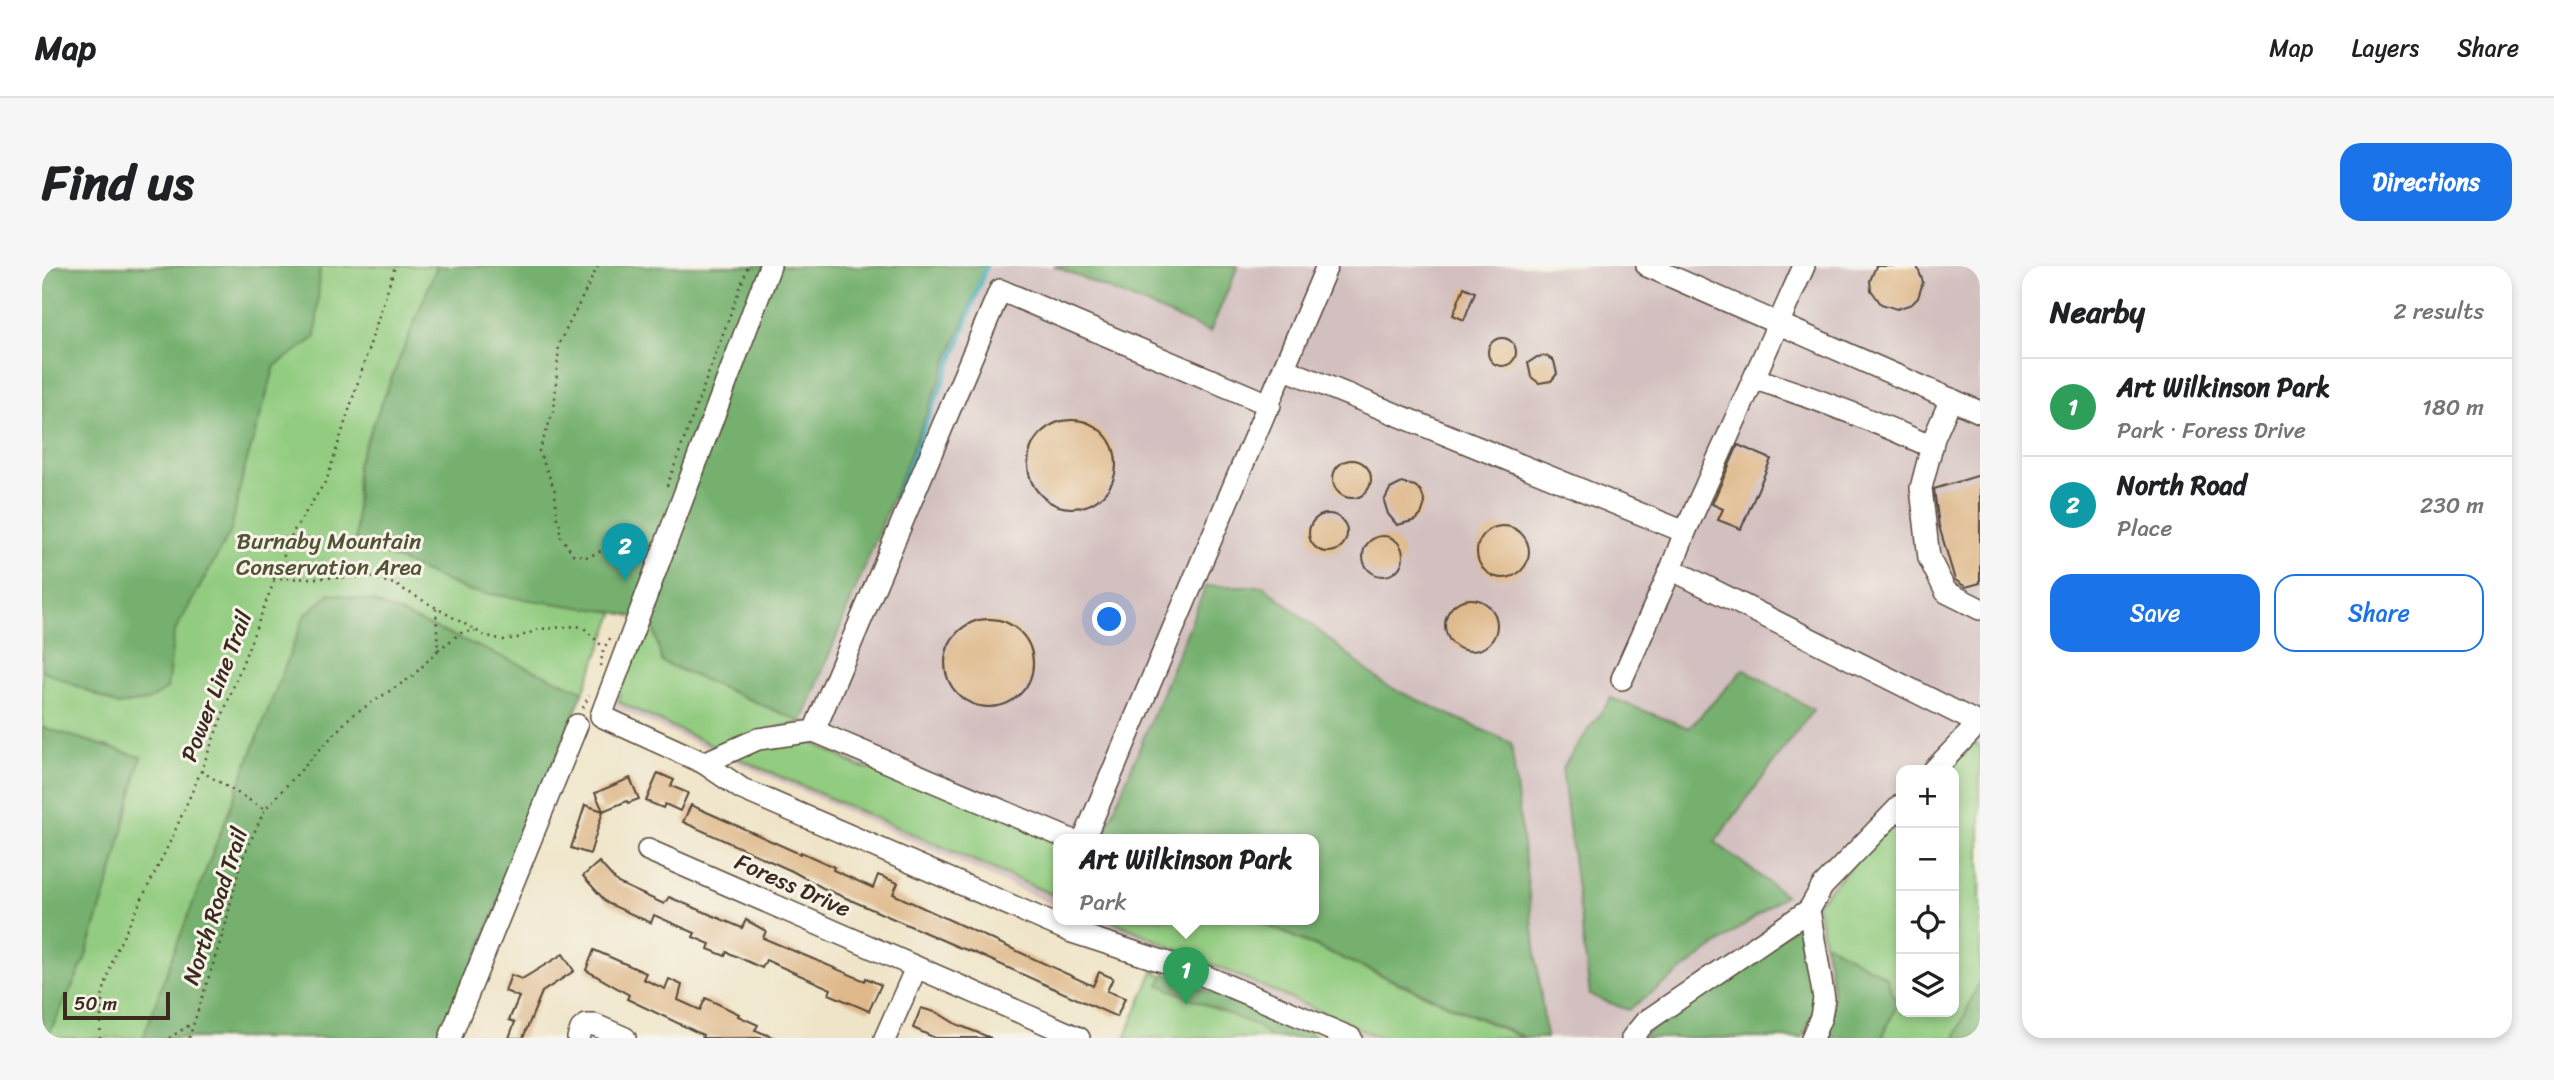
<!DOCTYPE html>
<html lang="en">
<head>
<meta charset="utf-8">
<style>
	:root { --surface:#fff; --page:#f6f6f6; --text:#202124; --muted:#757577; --line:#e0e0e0; --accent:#1a73e8 }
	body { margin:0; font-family:Sriracha,sans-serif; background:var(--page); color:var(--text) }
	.controls { position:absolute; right:21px; bottom:21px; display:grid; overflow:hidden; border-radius:14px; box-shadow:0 4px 10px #0003 }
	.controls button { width:63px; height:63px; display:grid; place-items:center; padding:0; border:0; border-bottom:2px solid var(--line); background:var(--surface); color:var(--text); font:35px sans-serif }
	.scale { position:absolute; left:21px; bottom:18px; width:107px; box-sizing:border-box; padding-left:7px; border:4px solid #3b2a1e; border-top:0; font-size:19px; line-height:24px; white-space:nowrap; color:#3b2a1e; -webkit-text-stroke:5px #f7f3e8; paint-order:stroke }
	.you { position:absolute; left:1068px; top:354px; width:24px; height:24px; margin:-18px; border:5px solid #fff; border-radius:50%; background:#1a73e8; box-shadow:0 0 0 10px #1a73e833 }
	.badge { display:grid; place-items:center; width:46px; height:46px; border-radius:50%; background:var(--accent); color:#fff; font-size:23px; font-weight:700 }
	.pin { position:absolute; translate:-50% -58px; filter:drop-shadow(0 2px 4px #0008) }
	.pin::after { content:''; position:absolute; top:37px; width:24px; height:21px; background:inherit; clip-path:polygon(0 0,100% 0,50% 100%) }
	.popup { position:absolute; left:1011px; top:568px; width:266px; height:91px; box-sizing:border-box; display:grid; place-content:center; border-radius:14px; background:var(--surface); filter:drop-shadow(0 2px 5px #0005); font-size:23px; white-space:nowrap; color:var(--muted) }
	.popup b { font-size:26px; color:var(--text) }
	.popup::after { content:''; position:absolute; left:50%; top:100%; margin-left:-14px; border:14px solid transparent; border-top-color:var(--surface) }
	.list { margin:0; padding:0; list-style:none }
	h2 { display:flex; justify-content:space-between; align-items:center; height:91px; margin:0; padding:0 28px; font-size:30px }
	h2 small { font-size:23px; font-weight:400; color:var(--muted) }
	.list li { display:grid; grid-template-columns:46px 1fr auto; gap:21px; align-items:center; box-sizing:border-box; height:98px; padding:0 28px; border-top:2px solid var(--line) }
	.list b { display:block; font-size:26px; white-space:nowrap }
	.list p { margin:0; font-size:23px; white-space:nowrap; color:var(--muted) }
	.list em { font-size:23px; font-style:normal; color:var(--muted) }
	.actions { display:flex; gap:14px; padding:21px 28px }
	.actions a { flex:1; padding:16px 0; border:2px solid var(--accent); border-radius:21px; text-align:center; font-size:24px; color:var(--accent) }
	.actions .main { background:var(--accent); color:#fff }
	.icon { flex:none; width:38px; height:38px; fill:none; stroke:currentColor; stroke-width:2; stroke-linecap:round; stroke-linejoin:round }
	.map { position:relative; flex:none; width:1938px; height:772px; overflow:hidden; border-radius:21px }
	header { display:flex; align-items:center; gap:42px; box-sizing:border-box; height:98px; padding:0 35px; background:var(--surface); border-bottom:2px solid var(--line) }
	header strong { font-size:33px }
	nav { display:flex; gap:38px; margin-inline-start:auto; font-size:24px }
	.intro { display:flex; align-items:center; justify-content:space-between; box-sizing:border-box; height:168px; padding:0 42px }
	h1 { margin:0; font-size:49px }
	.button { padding:18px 32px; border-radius:21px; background:var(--accent); color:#fff; font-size:24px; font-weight:700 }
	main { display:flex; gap:42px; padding:0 42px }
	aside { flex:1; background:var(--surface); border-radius:21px; box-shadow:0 4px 10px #0003 }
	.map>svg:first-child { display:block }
	.industrial { fill:#d2bfbf; fill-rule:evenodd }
	.green { fill:#92cc80; stroke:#667b4f; stroke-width:2 }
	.forest { fill:#75b06e; stroke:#586d46; stroke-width:2 }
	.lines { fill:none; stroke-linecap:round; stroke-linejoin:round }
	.stream { stroke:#3dacba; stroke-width:4.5 }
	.building { fill:#dfb98c }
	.minor-casing { stroke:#564637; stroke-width:24 }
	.path { stroke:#564637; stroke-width:2.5; stroke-dasharray:2 5; stroke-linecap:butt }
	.minor { stroke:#fff; stroke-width:21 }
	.labels { text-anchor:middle; stroke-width:6; stroke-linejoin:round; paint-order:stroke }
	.park-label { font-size:23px; fill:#515236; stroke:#f7f3e8 }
	.street-label { font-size:23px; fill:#3b2a1e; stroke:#f7f3e8 }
</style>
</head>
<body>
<header>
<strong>Map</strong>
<nav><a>Map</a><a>Layers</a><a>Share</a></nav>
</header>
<div class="intro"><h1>Find us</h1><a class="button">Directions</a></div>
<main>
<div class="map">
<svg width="1938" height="772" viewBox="0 0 1938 772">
	<rect width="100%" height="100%" fill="#f7f3e8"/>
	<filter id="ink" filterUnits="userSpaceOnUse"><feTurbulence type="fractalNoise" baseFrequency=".0143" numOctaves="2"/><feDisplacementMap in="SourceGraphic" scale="14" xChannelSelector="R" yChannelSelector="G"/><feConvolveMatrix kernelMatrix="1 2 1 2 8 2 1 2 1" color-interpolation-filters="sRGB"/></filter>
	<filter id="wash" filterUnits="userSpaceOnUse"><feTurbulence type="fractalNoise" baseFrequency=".00686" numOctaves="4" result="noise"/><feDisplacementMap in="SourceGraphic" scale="28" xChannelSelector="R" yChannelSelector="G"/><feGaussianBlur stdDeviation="1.57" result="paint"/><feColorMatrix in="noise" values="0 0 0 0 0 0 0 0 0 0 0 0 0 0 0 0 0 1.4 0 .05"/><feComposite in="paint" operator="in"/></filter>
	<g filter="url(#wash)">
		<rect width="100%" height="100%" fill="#efe4c7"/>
		<path class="industrial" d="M 734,0 L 1938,0 L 1938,772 L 1308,772 L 1044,653 L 1272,653 L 1272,573 L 1016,573 L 1016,641 L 572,441 ZM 1859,504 L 1912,504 L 1912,746 L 1859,746 Z"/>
		<g class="green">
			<polygon points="0,0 710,0 404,772 0,772"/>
			<polygon points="601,353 610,355 620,396 760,456 710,468 674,481 577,436 578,408"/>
			<polygon points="763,473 818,501 866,510 1016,574 1016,631 691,490 720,476"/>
			<polygon points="1935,478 1938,482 1938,714 1913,772 1840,772 1855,738 1782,676 1775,637 1859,547 1859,746 1912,746 1912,504 1904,504 1929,479"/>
			<polygon points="1066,653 1210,653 1481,772 1339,772"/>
			<polygon points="1111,705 1271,772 1083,772"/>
		</g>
		<g class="forest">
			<polygon points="0,0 278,0 274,71 233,100 201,208 189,265 132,367 125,423 105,435 76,439 0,404"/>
			<polygon points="395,0 944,0 760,456 620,396 610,355 572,346 426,325 314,275 315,198"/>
			<polygon points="1012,0 1196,0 1168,66"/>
			<polygon points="1164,320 1222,320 1343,419 1469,477 1504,772 1484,772 1211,653 1272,653 1272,573 1060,573"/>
			<polygon points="288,327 332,336 541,425 402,772 101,772 132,686 263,349"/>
			<polygon points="1702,403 1771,444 1673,576 1743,629 1586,744 1548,729 1520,502 1569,432 1647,462"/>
			<polygon points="0,461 99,491 72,600 42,696 5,772 0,772"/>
			<polygon points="1762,655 1776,737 1760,772 1600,772 1622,750"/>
			<path d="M 1782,676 L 1844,711 L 1855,738 L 1840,772 L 1779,772 C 1800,744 1788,707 1782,676 Z"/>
			<polygon points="1123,707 1279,772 1229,772 1215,760 1117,719"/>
			<polygon points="1938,714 1938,772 1913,772"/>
		</g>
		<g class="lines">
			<polyline class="stream" points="854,231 917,77 944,0"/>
		</g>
		<g id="blocks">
			<g class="building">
				<polygon points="1834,0 1875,0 1881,16 1876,32 1870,38 1855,43 1839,38 1829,24 1828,15"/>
				<polygon points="1422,21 1433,26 1422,54 1411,49"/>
				<circle cx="1460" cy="86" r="14"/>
				<polygon points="1504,90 1512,95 1515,108 1509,115 1497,117 1489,111 1486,97 1495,91"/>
				<circle cx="1030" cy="198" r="44"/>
				<polygon points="1696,179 1729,193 1699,263 1676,254 1681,243 1670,238"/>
				<circle cx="1310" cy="213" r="19"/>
				<polygon points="1938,209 1938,317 1924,321 1913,314 1897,260 1892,223"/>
				<polygon points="1360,217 1373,220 1379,225 1383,237 1379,249 1374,254 1355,259 1346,248 1342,235 1348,223"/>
				<circle cx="1286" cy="267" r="19"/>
				<circle cx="1461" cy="286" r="26"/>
				<circle cx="1341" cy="290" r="20"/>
				<circle cx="1429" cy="359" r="26"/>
				<circle cx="947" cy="397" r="44"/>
				<polygon points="616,507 632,514 629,520 646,527 638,545 623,538 621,542 604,535"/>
				<polygon points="588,512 597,533 586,537 585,535 561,545 553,527"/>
				<polygon points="543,539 561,545 548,588 529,582"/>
				<polygon points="649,539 758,588 759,586 792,601 791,604 831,622 836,609 856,617 851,628 1051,720 1057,706 1071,712 1065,725 1083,732 1075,751 931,686 916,681 781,622 750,605 641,556"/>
				<polygon points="557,596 576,617 622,638 627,631 700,662 704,654 724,665 721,672 823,715 824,712 839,719 827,745 787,728 789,723 724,694 720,702 685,686 683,690 666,683 668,678 651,671 653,667 612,649 609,657 565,637 541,610"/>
				<polygon points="552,684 604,707 601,713 623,723 627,713 640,719 636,734 658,744 664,732 697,748 696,750 716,759 713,764 733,772 660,772 661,769 585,733 587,729 544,704"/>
				<polygon points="521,688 532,705 500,726 481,772 467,772 473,756 467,754 477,731 463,725 469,709 480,713"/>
				<polygon points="879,742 896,747 914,758 949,772 893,772 871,762"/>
			</g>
		</g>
	</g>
	<g filter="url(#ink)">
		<use href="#blocks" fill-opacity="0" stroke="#564637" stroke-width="2"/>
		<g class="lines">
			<g class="minor-casing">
				<g id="minor">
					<polyline points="728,0 559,450 662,497 716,473 772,465 958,24 1228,139"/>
					<polyline points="1605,0 1938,146"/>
					<polyline points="1243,103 1643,266 1762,0"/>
					<path d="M 1713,113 C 1774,132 1831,154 1890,181"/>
					<polyline points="1909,133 1892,172 1879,222 1887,292 1904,326 1938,343"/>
					<polyline points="1643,266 1629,303 1938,458"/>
					<polyline points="1580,413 1629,303"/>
					<polyline points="772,465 1027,573"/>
					<polyline points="662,497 700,523 1030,666 1151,705 1309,772"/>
					<polyline points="1892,504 1938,456"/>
					<polyline points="1042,573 1285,0"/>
					<polyline points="606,584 1037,772"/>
					<polyline points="408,772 535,459"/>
					<polyline points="536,772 539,763 544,759 553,759 583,772"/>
					<polyline points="843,772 874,702"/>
					<polyline points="1590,772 1603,756 1767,644"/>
					<polyline points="1770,772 1779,751 1782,733 1767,644 1780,621 1859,539"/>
				</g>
			</g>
			<g class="path">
				<polyline points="556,0 517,78 512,144 497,185 513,225 515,253 519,261 517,268 531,288 546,291 568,281 596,299"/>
				<polyline points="625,220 706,0"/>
				<polyline points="231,313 328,311 352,318 442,369 461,374 475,372 497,363 535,360 542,362 562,382"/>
				<polyline points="396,384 419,367 433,365"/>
				<polyline points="558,400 562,382 569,371"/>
				<polyline points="541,442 547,429"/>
				<polyline points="159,505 222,543"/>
				<polyline points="58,772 60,730 73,687 129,574 159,505 251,266 285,213 353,0"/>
				<polyline points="127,772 151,757"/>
				<polyline points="147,772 183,661 198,598 223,543 309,450 371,410 396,384 394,343"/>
			</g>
			<use href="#minor" class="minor"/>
		</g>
	</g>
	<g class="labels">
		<g class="park-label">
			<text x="287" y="283">Burnaby Mountain<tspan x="287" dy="26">Conservation Area</tspan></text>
		</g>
		<g class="street-label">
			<text transform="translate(174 420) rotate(-69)" y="8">Power Line Trail</text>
			<text transform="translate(751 619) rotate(24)" y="8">Foress Drive</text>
			<text transform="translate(173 640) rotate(-72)" y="8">North Road Trail</text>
		</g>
	</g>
</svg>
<div class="controls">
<button>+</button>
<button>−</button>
<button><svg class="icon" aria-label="locate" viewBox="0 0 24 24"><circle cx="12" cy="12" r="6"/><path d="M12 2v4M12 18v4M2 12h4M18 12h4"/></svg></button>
<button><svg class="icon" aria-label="layers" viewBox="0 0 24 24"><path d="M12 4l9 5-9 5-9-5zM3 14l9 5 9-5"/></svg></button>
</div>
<div class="scale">50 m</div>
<div class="you"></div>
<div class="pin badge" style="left:1144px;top:739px;background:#2e9e5b">1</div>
<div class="popup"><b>Art Wilkinson Park</b>Park</div>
<div class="pin badge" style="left:583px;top:315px;background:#0f9aa8">2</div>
</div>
<aside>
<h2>Nearby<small>2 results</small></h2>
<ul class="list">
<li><span class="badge" style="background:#2e9e5b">1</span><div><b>Art Wilkinson Park</b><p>Park · Foress Drive</p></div><em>180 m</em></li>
<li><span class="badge" style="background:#0f9aa8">2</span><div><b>North Road</b><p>Place</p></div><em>230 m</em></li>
</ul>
<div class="actions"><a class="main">Save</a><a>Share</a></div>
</aside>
</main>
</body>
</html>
